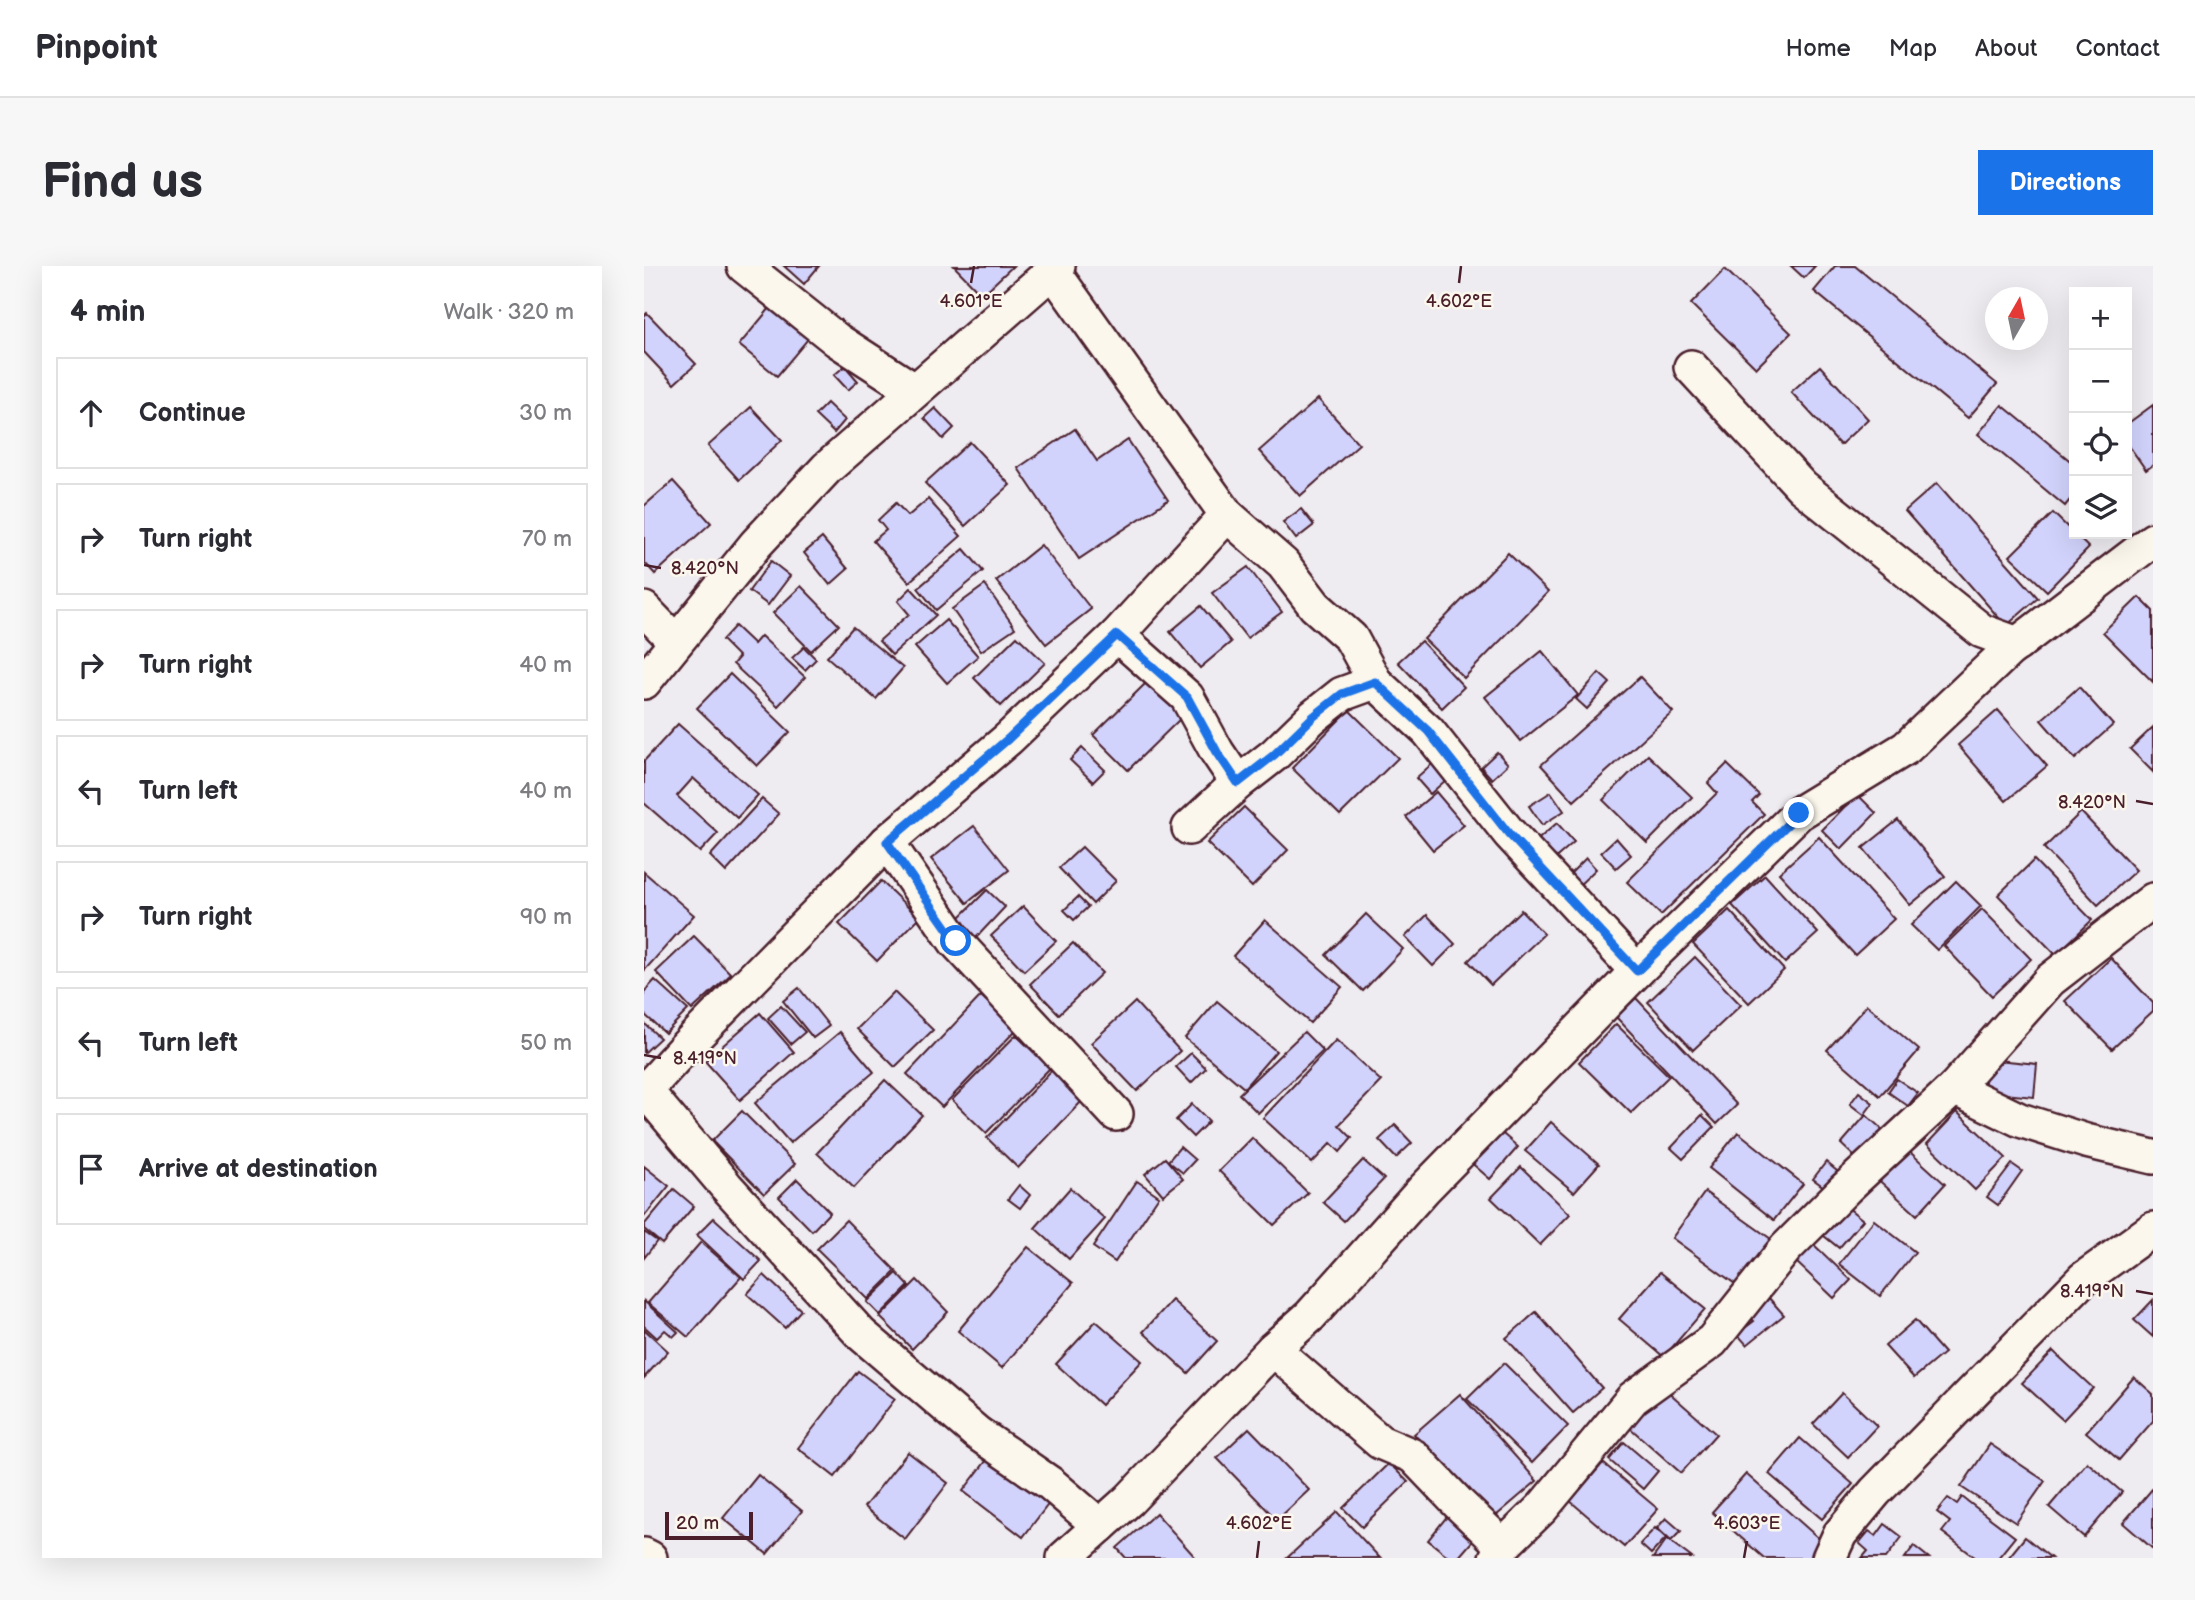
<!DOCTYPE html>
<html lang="en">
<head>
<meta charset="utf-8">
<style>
	:root { --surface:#fff; --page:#f7f7f7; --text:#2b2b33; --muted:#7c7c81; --line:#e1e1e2; --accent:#1a73e8 }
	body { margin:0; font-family:"Balsamiq Sans",sans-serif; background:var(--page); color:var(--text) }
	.controls { position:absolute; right:21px; top:21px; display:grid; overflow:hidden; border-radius:0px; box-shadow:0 7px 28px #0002 }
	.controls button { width:63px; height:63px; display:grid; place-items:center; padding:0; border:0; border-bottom:2px solid var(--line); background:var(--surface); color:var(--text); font:35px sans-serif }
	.compass { position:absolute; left:1341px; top:21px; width:63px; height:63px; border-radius:50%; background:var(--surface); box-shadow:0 7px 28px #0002; rotate:9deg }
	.scale { position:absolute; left:21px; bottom:18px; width:88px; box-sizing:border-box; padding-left:7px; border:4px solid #4a1f2b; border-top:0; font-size:19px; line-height:24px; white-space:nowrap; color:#4a1f2b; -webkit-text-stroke:5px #fbf7ec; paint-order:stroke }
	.stop { position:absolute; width:21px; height:21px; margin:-16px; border:5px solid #1a73e8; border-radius:50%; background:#fff }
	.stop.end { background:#1a73e8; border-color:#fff; box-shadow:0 2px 7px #0008 }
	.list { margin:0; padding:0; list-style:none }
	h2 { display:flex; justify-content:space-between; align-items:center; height:91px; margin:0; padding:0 28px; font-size:30px }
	h2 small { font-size:23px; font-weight:400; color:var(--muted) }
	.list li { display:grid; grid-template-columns:46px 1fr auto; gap:21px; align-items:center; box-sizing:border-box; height:112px; margin:0 14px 14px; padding:0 14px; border:2px solid var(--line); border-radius:0px }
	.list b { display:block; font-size:26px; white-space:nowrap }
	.list em { font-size:23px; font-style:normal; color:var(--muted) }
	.icon { flex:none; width:38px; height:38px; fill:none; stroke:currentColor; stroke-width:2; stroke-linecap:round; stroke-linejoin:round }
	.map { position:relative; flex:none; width:1509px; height:1292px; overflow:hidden; border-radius:0px }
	header { display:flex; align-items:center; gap:42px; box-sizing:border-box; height:98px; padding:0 35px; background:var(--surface); border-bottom:2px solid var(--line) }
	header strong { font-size:33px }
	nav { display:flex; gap:38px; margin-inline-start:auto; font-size:24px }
	.intro { display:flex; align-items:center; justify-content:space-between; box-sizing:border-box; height:168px; padding:0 42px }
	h1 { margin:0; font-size:49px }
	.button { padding:18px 32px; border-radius:0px; background:var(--accent); color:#fff; font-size:24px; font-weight:700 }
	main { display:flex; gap:42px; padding:0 42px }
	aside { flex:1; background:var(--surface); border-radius:0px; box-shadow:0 7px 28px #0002 }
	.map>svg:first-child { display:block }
	.building { fill:#d2d3fc; stroke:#4a1f2b; stroke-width:2 }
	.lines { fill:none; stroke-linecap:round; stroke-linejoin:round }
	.minor-casing { stroke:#4a1f2b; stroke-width:38 }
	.minor { stroke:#fbf7ec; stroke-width:33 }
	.route { stroke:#1a73e8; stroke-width:9 }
	.ticks { fill:none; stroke:#4a1f2b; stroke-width:2.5 }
	.ticks-label { font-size:18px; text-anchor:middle; fill:#4a1f2b; stroke:#fbf7ec; stroke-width:5; stroke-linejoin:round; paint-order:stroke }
</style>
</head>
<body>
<header>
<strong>Pinpoint</strong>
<nav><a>Home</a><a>Map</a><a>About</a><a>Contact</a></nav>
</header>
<div class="intro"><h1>Find us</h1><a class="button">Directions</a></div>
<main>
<aside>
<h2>4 min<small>Walk · 320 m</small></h2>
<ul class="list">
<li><svg class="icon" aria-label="ahead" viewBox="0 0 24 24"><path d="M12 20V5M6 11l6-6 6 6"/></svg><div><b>Continue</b></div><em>30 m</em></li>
<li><svg class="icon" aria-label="right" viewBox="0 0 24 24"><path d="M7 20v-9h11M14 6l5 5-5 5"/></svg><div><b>Turn right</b></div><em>70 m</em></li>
<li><svg class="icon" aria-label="right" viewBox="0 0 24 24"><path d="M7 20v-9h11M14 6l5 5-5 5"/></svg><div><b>Turn right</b></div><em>40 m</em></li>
<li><svg class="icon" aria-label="left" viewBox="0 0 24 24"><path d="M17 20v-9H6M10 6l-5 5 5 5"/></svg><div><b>Turn left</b></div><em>40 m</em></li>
<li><svg class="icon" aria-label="right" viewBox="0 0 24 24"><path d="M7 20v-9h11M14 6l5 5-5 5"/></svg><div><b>Turn right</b></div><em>90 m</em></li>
<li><svg class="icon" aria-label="left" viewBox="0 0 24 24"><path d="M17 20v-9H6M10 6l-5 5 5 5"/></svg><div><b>Turn left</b></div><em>50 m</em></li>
<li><svg class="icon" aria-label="arrive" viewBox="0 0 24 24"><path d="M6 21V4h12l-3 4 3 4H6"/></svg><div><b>Arrive at destination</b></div></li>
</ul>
</aside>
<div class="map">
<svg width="1509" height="1292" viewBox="0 0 1509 1292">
	<rect width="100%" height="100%" fill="#efecf1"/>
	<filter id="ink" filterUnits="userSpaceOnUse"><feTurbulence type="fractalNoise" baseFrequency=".0143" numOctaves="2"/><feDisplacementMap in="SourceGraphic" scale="14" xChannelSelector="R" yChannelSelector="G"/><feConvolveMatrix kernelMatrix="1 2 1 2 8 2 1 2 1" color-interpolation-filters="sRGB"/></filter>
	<g filter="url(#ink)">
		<g class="building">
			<polygon points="140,0 175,0 160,18"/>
			<polygon points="310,0 369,0 338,29"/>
			<polygon points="1147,0 1171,0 1160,12"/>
			<polygon points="1191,0 1211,0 1353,118 1324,152 1170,25"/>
			<polygon points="1081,3 1147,67 1112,102 1047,38"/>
			<polygon points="126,42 164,73 133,110 95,79"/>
			<polygon points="3,47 52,98 30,118 0,86 0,50"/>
			<polygon points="201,100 214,115 204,124 190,109"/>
			<polygon points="1176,100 1224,153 1196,179 1147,126"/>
			<polygon points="674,133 715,178 656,230 615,185"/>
			<polygon points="183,137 201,154 190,167 171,149"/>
			<polygon points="1358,139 1430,198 1430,229 1421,240 1334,168"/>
			<polygon points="1509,139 1509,199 1502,204 1483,177 1483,158"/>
			<polygon points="107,141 138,174 95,214 64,180"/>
			<polygon points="291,142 310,162 299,173 280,152"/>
			<polygon points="431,163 453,195 484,174 524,234 435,293 374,202"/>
			<polygon points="326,176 366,219 321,260 281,217"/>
			<polygon points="29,215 67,257 11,308 0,296 0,240"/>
			<polygon points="1293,217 1394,332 1362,360 1261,245"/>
			<polygon points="284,233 317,270 265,316 229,275 242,264 234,254 252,237 264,250"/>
			<polygon points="657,243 670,259 652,273 639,256"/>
			<polygon points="1409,247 1445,282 1403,325 1366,290"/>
			<polygon points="178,272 204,303 186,319 160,287"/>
			<polygon points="397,279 447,343 402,378 352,315"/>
			<polygon points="320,283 339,305 292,344 274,322"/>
			<polygon points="864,287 904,326 820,412 780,373"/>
			<polygon points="127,295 146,310 124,339 105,325"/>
			<polygon points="604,301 638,346 603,372 568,327"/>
			<polygon points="341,319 371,362 337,385 308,343"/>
			<polygon points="157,320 195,359 167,385 129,347"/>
			<polygon points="267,322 292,349 248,389 235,375 265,348 254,335"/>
			<polygon points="1495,331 1509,345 1509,416 1459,366"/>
			<polygon points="557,340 587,376 556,402 526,366"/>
			<polygon points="302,354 334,390 303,417 271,381"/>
			<polygon points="91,360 110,378 117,370 161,411 134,440 89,398 95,391 78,374"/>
			<polygon points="209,361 259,402 232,433 183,391"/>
			<polygon points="373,370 401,397 357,440 330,412"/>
			<polygon points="777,375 820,421 798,442 754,396"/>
			<polygon points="160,381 172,393 161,404 148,392"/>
			<polygon points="898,385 934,429 877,475 841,431"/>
			<polygon points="955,407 966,417 943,443 932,433"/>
			<polygon points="86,408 146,466 113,500 53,442"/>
			<polygon points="996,411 1029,446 930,535 897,499"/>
			<polygon points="503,416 538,451 484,504 449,469"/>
			<polygon points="1435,421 1469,459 1431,493 1397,454"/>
			<polygon points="705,444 754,492 696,549 648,502"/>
			<polygon points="1354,444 1403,500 1362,535 1314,479"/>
			<polygon points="34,458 114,529 93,552 49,512 33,530 74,567 56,586 0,537 0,495"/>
			<polygon points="1509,461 1509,506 1486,483"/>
			<polygon points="438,482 461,504 449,516 426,494"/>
			<polygon points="853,486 864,498 848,513 837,501"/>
			<polygon points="1004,489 1048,531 1003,577 959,534"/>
			<polygon points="788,498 802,514 786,528 772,512"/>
			<polygon points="1083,498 1115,529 1108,536 1120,548 1017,649 983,616 1073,527 1064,517"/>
			<polygon points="792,526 820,559 789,584 762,551"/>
			<polygon points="907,526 920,545 898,559 885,540"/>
			<polygon points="1213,528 1232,547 1197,583 1178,564"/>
			<polygon points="118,533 135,548 82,606 66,590"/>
			<polygon points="600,541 644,584 608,621 563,577"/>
			<polygon points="1437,546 1492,604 1454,639 1400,582"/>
			<polygon points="1254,554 1301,610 1266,639 1219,582"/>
			<polygon points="913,557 930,576 907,596 890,577"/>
			<polygon points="330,560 365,604 323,637 287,593"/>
			<polygon points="1175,571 1250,653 1211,689 1135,607"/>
			<polygon points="972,572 987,589 972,602 957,586"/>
			<polygon points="438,581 472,615 449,638 415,602"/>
			<polygon points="942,592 952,603 931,623 921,613"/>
			<polygon points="1390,594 1448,654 1412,689 1354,629"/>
			<polygon points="0,606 50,649 0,705"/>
			<polygon points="1121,609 1174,667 1141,697 1088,639"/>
			<polygon points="237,615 275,652 233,695 195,658"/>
			<polygon points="1312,615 1337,640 1293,684 1267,659"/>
			<polygon points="343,624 361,641 330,674 311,656"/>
			<polygon points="434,631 444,641 430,654 420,644"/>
			<polygon points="379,640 412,675 380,705 347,670"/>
			<polygon points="1338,643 1387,693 1348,730 1300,680"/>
			<polygon points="877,644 900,668 847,719 824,695"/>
			<polygon points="1085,644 1140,704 1105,737 1049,678"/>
			<polygon points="722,648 759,683 719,725 682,689"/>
			<polygon points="783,649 811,678 789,700 761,671"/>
			<polygon points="621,654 698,721 666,757 589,690"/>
			<polygon points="50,670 87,708 48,744 12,706"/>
			<polygon points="429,677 458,707 415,748 386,718"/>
			<polygon points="1051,691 1097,739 1049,784 1004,736"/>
			<polygon points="1467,692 1509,737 1509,745 1468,783 1421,735"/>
			<polygon points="11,714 44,744 21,767 0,748 0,726"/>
			<polygon points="155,722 185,760 169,772 139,735"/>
			<polygon points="250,726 289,764 251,801 213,763"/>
			<polygon points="337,730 373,763 298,841 263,808"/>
			<polygon points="992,732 1093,839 1073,858 972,751"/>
			<polygon points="573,735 632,785 600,822 541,772"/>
			<polygon points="491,736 536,785 493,825 447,777"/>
			<polygon points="1223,739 1275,784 1236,830 1183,784"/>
			<polygon points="137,740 161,766 147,778 124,752"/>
			<polygon points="116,747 150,786 96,834 61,795"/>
			<polygon points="0,757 16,772 0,787"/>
			<polygon points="972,758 1025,810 987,847 935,796"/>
			<polygon points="196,766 230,806 146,877 111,837"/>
			<polygon points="660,766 679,785 614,847 595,828"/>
			<polygon points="372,769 406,802 342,867 308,834"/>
			<polygon points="692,774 737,815 695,859 708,872 696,886 687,877 668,897 619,852"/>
			<polygon points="547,787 562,802 547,817 532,801"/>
			<polygon points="1343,793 1393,798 1390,831 1340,826"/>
			<polygon points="408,804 439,834 374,902 343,872"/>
			<polygon points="1253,813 1274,827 1264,840 1244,826"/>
			<polygon points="241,814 278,849 210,922 173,887"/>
			<polygon points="1215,826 1229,837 1220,849 1206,838"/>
			<polygon points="548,838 565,855 549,871 532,854"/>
			<polygon points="98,845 151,898 120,928 68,875"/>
			<polygon points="1313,846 1362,892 1331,924 1283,878"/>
			<polygon points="1058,849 1070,861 1039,893 1027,882"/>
			<polygon points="1222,849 1239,864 1213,893 1197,878"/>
			<polygon points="907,856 955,898 930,926 881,885"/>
			<polygon points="751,859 768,877 752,892 735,874"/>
			<polygon points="852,862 874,881 846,913 824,894"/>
			<polygon points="1094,866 1159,918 1130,954 1065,902"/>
			<polygon points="608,872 664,927 630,959 575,905"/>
			<polygon points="1256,877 1301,918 1273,949 1228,908"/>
			<polygon points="536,881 551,894 539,907 524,895"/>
			<polygon points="521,892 539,913 519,929 501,908"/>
			<polygon points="719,894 740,913 700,955 679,936"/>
			<polygon points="1182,896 1199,910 1187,926 1169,913"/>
			<polygon points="1368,898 1378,905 1354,939 1343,931"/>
			<polygon points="0,900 25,920 0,951"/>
			<polygon points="877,901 926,948 896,979 847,932"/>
			<polygon points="153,913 186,946 168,965 135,931"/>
			<polygon points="493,915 515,930 471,996 449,981"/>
			<polygon points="375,919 386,929 376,942 364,933"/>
			<polygon points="426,922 461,953 425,993 391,962"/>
			<polygon points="30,923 50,940 18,978 0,963 0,959"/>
			<polygon points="1061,926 1127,973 1094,1020 1028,972"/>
			<polygon points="1198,937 1219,954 1195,982 1174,965"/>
			<polygon points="70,952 117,995 100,1013 53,969"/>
			<polygon points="202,954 252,1005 224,1033 173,983"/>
			<polygon points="1230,954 1271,986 1236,1030 1195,998"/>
			<polygon points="0,966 13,975 0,992"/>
			<polygon points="57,976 97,1011 44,1071 4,1037"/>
			<polygon points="1167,976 1207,1014 1190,1032 1150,994"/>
			<polygon points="384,981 429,1017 358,1102 314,1065"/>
			<polygon points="1016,1006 1061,1043 1020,1091 975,1053"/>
			<polygon points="253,1007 265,1020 236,1049 223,1036"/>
			<polygon points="120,1009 157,1044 141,1062 103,1028"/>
			<polygon points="273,1014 304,1046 268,1083 236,1051"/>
			<polygon points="1124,1031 1140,1049 1103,1079 1093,1068 1110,1055 1104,1048"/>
			<polygon points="528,1034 573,1075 544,1107 499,1066"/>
			<polygon points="1509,1034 1509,1071 1490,1054"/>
			<polygon points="0,1035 34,1066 29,1071 21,1064 13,1072 0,1060"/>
			<polygon points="892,1046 958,1122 929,1147 862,1072"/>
			<polygon points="1271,1054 1300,1087 1270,1112 1241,1080"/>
			<polygon points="452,1055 498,1095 457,1139 412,1098"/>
			<polygon points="0,1063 24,1085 0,1112"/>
			<polygon points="1409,1085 1449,1122 1419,1154 1378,1117"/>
			<polygon points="860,1097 924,1160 888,1197 823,1133"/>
			<polygon points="214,1105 251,1133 191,1211 154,1182"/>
			<polygon points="1490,1111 1509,1128 1509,1155 1475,1194 1442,1166"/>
			<polygon points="1020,1122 1072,1168 1037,1207 985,1161"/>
			<polygon points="1198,1127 1233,1160 1204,1191 1169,1158"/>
			<polygon points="816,1128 893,1215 846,1255 770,1168"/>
			<polygon points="605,1162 665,1224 633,1254 573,1192"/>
			<polygon points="1156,1172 1209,1218 1178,1253 1125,1208"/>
			<polygon points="980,1176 1014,1205 999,1223 965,1194"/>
			<polygon points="1346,1178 1401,1215 1372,1257 1317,1221"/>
			<polygon points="264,1186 304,1217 261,1273 220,1241"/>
			<polygon points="346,1190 406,1236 379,1271 319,1225"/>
			<polygon points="1443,1196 1478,1226 1440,1271 1405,1241"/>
			<polygon points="745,1197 764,1216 718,1261 699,1242"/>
			<polygon points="959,1197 1014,1243 980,1281 926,1235"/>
			<polygon points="1102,1208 1180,1277 1167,1292 1120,1292 1068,1246"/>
			<polygon points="114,1209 158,1245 123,1288 79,1252"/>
			<polygon points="1509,1222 1509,1283 1479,1257"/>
			<polygon points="1318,1231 1371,1271 1354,1292 1332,1292 1298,1266 1306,1256 1293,1246 1304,1232 1313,1238"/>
			<polygon points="693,1246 736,1292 643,1292"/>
			<polygon points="512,1247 552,1292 482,1292 473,1282"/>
			<polygon points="805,1248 832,1271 814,1292 806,1292 784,1274"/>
			<polygon points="1022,1252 1037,1265 1027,1275 1013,1262"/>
			<polygon points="1241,1258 1258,1271 1242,1292 1218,1292 1224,1285 1215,1277 1225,1265 1232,1270"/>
			<polygon points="1011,1262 1022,1272 1007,1288 996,1278"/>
			<polygon points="1381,1271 1407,1292 1364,1292"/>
			<polygon points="1023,1273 1048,1292 1009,1292"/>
			<polygon points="1270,1280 1285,1292 1261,1292"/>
		</g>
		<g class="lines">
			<g class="minor-casing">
				<g id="minor">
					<polyline points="100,0 193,74 270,124"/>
					<polyline points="409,5 583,249 639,298 671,340 707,372 731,416 784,465 865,567 993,705"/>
					<polyline points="1047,101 1158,221 1338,365 1374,378"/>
					<polyline points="0,343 32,376"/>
					<polyline points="473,369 543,431 573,486 594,517 630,489 669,451 698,428 731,416"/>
					<polyline points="0,416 112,278 183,202 414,0"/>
					<polyline points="545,562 594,517"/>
					<polyline points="243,576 311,675 472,848"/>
					<polyline points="1310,822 1376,854 1442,875 1509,891"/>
					<polyline points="0,823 82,920 217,1068 333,1167 407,1218 456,1260"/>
					<polyline points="2,824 42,780 243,576 364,473 473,369 583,249"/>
					<polyline points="629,1083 736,1176 769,1190 815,1238 859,1280"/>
					<polyline points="0,1289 6,1292"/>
					<polyline points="420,1292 485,1234 629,1083 666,1050 780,923 993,705 1155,547 1262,482 1364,385 1509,274"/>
					<polyline points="852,1292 859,1280 898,1242 989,1132 1068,1075 1142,982 1202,922 1310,822 1406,714 1509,634"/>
					<polyline points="1185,1292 1196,1268 1231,1226 1439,1013 1509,963"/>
				</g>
			</g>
			<use href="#minor" class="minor"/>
		</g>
	</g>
	<g class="lines" filter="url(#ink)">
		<polyline class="route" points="312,675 243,576 364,473 473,369 543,431 573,486 594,517 630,489 669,451 698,428 731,416 784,465 865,568 993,705 1155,547"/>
	</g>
	<path class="ticks" d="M 327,17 L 330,0M 815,17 L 817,0M 0,299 L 17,302M 1492,535 L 1509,538M 0,789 L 17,792M 1492,1025 L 1509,1028M 613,1292 L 615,1275M 1100,1292 L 1103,1275"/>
	<g class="ticks-label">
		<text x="815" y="41">4.602°E</text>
		<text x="327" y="41">4.601°E</text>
		<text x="61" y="308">8.420°N</text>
		<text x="1448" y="542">8.420°N</text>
		<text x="61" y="798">8.419°N</text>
		<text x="1448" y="1031">8.419°N</text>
		<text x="615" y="1263">4.602°E</text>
		<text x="1103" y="1263">4.603°E</text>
	</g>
</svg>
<div class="controls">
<button>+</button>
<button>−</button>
<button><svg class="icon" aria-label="locate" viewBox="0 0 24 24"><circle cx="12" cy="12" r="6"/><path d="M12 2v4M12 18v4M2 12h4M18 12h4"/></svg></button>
<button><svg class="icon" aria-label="layers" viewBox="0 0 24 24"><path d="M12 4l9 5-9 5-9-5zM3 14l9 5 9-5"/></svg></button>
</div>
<svg class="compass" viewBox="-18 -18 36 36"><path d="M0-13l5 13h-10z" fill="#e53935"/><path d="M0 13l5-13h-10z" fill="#7c7c81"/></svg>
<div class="scale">20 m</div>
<div class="stop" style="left:312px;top:675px"></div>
<div class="stop end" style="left:1155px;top:547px"></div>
</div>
</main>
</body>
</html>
